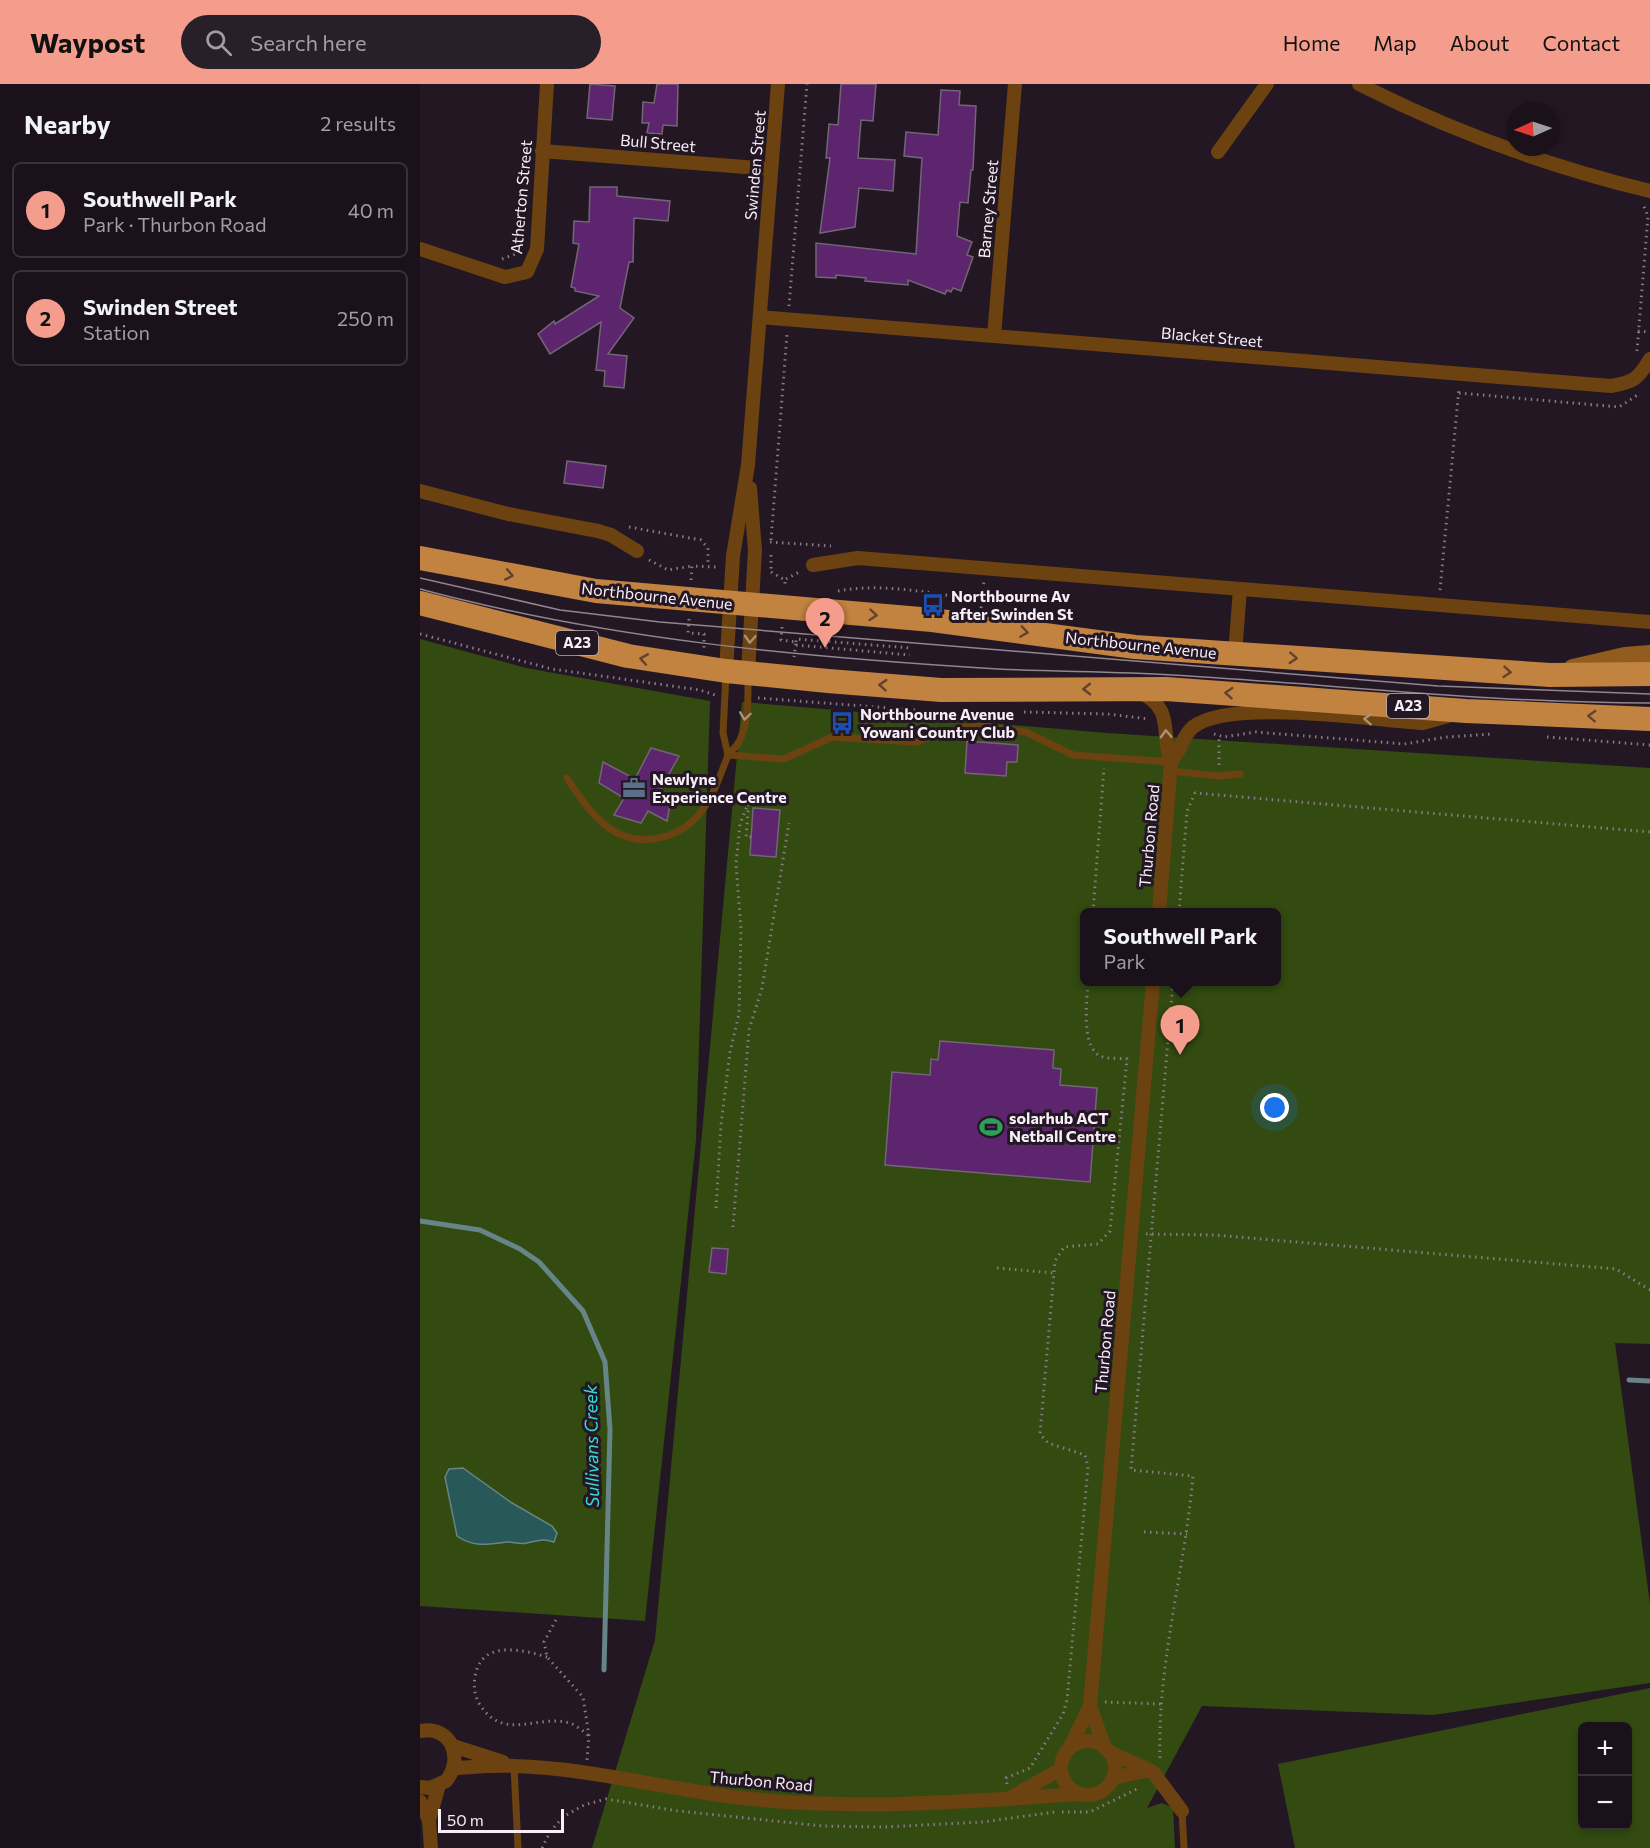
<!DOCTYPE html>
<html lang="en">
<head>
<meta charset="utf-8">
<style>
	:root { --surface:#1b111b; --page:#281f28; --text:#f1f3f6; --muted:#a09da3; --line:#39313a; --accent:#f59d8d }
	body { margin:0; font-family:Commissioner,sans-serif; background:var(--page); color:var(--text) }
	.controls { position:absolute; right:18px; bottom:18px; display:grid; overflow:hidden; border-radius:9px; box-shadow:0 3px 9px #0003 }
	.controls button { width:54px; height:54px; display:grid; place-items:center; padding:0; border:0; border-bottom:2px solid var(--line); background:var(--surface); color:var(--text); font:30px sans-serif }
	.compass { position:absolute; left:1086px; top:18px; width:54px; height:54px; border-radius:50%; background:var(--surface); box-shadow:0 3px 9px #0003; rotate:267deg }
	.scale { position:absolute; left:18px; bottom:15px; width:126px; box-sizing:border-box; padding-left:6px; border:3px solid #f7eef7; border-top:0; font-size:16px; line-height:21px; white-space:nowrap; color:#f7eef7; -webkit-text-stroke:4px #241724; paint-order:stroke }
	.you { position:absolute; left:855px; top:1024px; width:21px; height:21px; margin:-15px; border:4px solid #fff; border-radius:50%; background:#1a73e8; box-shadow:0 0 0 9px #1a73e833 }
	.badge { display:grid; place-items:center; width:39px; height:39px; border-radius:50%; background:var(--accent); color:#111; font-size:20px; font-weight:700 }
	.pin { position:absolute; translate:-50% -50px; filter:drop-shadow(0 2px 3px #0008) }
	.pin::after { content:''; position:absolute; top:32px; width:21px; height:18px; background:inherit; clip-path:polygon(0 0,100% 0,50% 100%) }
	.popup { position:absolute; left:660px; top:824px; width:201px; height:78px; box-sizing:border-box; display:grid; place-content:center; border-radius:9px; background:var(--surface); filter:drop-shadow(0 2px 4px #0005); font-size:20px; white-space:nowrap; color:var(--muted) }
	.popup b { font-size:22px; color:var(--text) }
	.popup::after { content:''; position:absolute; left:50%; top:100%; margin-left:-12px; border:12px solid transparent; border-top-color:var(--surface) }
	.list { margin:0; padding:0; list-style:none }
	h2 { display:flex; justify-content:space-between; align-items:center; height:78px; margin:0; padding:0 24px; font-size:26px }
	h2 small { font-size:20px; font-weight:400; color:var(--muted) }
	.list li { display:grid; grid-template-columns:39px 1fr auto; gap:18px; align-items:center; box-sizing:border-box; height:96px; margin:0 12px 12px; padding:0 12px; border:2px solid var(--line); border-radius:9px }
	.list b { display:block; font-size:22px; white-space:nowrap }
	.list p { margin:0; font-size:20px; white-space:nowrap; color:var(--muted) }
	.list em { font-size:20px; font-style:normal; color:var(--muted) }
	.icon { flex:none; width:33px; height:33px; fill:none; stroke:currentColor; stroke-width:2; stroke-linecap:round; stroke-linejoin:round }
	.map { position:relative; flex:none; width:1230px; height:1764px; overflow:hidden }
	header { display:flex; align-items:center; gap:36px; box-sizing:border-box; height:84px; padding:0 30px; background:var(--accent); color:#111 }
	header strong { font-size:28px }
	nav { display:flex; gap:33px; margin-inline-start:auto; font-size:21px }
	.search { width:420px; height:54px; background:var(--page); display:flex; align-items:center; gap:15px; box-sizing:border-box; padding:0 21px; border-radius:33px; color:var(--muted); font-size:22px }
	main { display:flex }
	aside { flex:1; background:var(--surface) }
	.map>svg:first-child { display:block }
	.green { fill:#334b11; fill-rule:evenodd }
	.water { fill:#295859; stroke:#678588; stroke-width:1.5 }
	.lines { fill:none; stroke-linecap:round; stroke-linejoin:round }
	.stream { stroke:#678588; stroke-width:5 }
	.building { fill:#5c256d; stroke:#726576; stroke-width:1.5 }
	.path { stroke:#867b86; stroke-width:3; stroke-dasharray:1.5 4.5; stroke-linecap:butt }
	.lane { stroke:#6c4310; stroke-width:7 }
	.street { stroke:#6c4310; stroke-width:14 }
	.secondary { stroke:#915c1d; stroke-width:20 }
	.highway { stroke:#c1833f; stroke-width:24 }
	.tram { stroke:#908590; stroke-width:1.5 }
	.oneway { stroke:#63422f }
	.oneway2 { stroke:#ab9078 }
	.labels { text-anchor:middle; stroke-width:6; stroke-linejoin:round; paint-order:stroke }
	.shield { fill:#241724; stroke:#b8aeb8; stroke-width:1.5 }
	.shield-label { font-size:15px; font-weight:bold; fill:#f7eef7 }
	.street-label { font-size:16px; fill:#f7eef7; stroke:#241724 }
	.poi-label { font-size:16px; font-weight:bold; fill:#f7eef7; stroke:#241724; text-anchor:start }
	.water-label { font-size:18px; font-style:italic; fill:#36d9db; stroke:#241724 }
</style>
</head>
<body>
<header>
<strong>Waypost</strong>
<div class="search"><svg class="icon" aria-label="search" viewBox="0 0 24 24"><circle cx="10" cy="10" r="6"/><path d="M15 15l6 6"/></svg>Search here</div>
<nav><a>Home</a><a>Map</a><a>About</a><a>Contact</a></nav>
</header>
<main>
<aside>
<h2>Nearby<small>2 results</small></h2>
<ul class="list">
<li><span class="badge">1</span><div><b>Southwell Park</b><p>Park · Thurbon Road</p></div><em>40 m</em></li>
<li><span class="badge">2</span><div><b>Swinden Street</b><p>Station</p></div><em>250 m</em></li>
</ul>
</aside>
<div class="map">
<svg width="1230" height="1764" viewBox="0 0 1230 1764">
	<rect width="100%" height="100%" fill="#241724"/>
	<g class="green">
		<polygon points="0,555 106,584 290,617 276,1056 225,1537 0,1522"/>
		<path d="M 322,618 L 687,649 L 1230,684 L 1230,1260 L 1195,1259 L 1230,1520 L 1230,1599 L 1013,1631 L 782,1622 L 727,1724 L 742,1719 L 753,1724 L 755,1764 L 172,1764 L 235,1556 ZM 664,828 L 856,828 L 856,898 L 664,898 Z"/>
		<path d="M 1230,1604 L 1230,1764 L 875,1764 L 858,1680 ZM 1208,1642 L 1208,1742 L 1162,1742 L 1162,1642 Z"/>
	</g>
	<path class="water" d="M 43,1384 L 92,1419 L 132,1442 L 137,1449 L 134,1458 C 122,1454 118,1457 107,1459 C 101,1461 94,1458 88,1458 C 68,1460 54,1464 37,1452 L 25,1393 L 29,1385 Z"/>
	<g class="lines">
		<g class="stream">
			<polyline points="0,1137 60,1146 100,1165 119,1178 163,1227 185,1278 190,1345 184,1586"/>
			<polyline points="1209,1296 1230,1297"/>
		</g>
	</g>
	<g class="building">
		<polygon points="170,0 195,2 192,36 167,34"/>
		<polygon points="237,0 258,0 257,42 243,41 242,50 227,49 229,39 222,39 223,18 234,19"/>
		<polygon points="421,0 456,0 453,37 441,36 438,74 475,76 473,107 439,104 435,143 400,149 410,74 406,74 409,40 418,41"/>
		<polygon points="521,6 540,7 539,21 556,22 553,86 551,86 548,119 540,118 537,152 552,158 547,171 553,173 541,207 533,204 531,208 527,206 525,210 488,196 488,201 445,197 446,194 416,191 416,194 396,193 396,159 496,170 502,74 484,72 486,48 518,51"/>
		<polygon points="170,103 197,103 197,112 250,117 248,137 214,134 213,178 209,178 200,224 214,234 188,270 207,272 204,304 184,302 185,287 176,286 181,238 130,270 118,250 134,237 135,240 179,212 155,207 155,204 151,203 159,160 153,159 154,137 169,138"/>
		<polygon points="147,377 186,382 183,404 144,399"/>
		<polygon points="547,657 598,661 597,678 587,678 586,692 545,689"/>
		<polygon points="231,664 259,672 239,708 251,715 247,737 228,727 221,739 194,731 204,714 179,699 183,678 215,695"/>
		<polygon points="333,724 360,726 356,773 330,771"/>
		<polygon points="520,957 634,966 633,984 641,985 640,1001 677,1004 670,1098 465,1081 472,988 510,991 511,975 518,976"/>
		<polygon points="292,1164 308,1165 306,1190 289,1188"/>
	</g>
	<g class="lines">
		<g class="path">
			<polyline points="82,175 98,169"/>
			<polyline points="369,222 387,0"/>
			<polyline points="1218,247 1230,248"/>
			<polyline points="1217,267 1228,132 1223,120"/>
			<polyline points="1039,309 1199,323 1219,310"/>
			<polyline points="209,443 281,456 288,464 288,482"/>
			<polyline points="351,456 367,250"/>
			<polyline points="350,458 411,462"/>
			<polyline points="351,471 351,488"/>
			<polyline points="229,476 248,486 272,482"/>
			<polyline points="351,488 365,496 365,503"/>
			<polyline points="366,495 381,487"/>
			<polyline points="271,496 272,482 297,483"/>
			<polyline points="1020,506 1039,304"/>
			<path d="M 418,507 C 460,499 504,508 545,514 L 547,520"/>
			<polyline points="561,524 564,497"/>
			<polyline points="269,535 268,549 284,550 284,565"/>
			<polyline points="362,543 361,556 376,558 374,573"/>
			<polyline points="0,550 132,585 280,606 295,611"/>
			<polyline points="376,558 376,555 491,564"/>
			<polyline points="376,561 490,571"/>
			<polyline points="338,614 496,626"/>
			<polyline points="604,628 687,630 729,635"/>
			<polyline points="794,650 804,653 836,648 984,660 1027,653 1073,650"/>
			<polyline points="1127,653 1230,661"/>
			<polyline points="799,681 799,652"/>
			<polyline points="331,753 326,753 329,717 344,714"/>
			<polyline points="673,828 684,684"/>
			<polyline points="759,828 767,727 775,709 1230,748"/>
			<polyline points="296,1124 301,1041 310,968 319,930 321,845 316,780 320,740 329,717"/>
			<polyline points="313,1143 329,946 342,904 369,739"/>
			<polyline points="726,1150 794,1151 1196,1185 1230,1206"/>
			<polyline points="577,1184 634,1189"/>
			<polyline points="724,1448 767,1450"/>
			<polyline points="136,1536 124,1558 127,1573 163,1613 169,1652 167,1676"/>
			<path d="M 127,1573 C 107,1567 67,1556 57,1585 C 53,1597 53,1610 60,1621 C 84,1658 117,1630 150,1639 C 156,1641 164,1648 169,1652"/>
			<polyline points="685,1618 742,1620"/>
			<path d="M 740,1674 C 737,1580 765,1486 773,1392 L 711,1386 L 753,898"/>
			<path d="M 587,1700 L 586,1694 L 610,1684 L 643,1630 L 647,1616 L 668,1383 L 665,1371 L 628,1359 L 620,1350 L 635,1177 L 644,1163 L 678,1160 L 690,1147 L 707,975 C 700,974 690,975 683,973 C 660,967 667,916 668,898"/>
			<polyline points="642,1728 670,1728 719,1704"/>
			<polyline points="122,1764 130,1748 143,1733 164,1721 186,1715 258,1727 403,1742 464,1743 563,1738 635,1728"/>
		</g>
		<g class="lane">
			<polyline points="306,590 303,649 308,671"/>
			<polyline points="308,671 364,675 412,653 496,658 540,644 563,642 606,648 653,671 751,678"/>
			<polyline points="751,687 798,692 820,690"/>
			<path d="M 147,694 C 169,729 196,766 243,753 C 260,749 274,738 284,724 C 295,709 300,691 307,674 C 310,667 317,663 320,656 C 329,636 328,613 328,592"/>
			<polyline points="94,1682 98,1764"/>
			<polyline points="762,1727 764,1764"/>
		</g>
		<g class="street">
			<path d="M 939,0 C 1031,47 1130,83 1230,107"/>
			<polyline points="122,67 351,85"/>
			<polyline points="798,68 847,0"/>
			<polyline points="0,165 85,193 107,188 117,165 127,0"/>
			<path d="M 340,233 L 1191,302 C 1214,298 1218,295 1230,275"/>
			<polyline points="574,252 595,0"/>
			<polyline points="0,407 88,430 178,447 191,451 217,467"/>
			<polyline points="393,481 438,474 1230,538"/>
			<polyline points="815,570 820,505"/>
			<polyline points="306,587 313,472 328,381 358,0"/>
			<polyline points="328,589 335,466 330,404"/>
			<path d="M 721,609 C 755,626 740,648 751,678 L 739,828"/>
			<path d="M 751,678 C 761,667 762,652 773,643 C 809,614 954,636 1003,639 L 1028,632"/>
			<polyline points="670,1622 685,1664"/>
			<path d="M 0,1647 C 32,1641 44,1675 26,1697 L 10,1704 L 0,1703"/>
			<circle cx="668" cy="1684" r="27"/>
			<polyline points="33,1662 83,1678"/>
			<polyline points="649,1665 670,1622 733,898"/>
			<polyline points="689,1668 729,1686"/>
			<path d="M 35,1684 C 54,1683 74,1681 94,1682 C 168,1684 241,1704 314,1713 C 429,1727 544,1718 659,1710"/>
			<polyline points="693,1694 729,1686 733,1688 762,1727"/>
			<polyline points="593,1712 641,1685"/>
			<polyline points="0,1717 9,1736"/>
			<polyline points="11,1764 9,1736 19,1701"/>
		</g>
		<polyline class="secondary" points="1153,585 1205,573 1230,571"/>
		<g class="highway">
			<polyline points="0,474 176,507 512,536 715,563 1130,591 1230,590"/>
			<polyline points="0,519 208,572 306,587 408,597 521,606 746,605 1046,627 1230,635"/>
		</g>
		<g class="tram">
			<polyline points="0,494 140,526 240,538 1018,602 1230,610"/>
			<path d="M 0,505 C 189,556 384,573 578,585 C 636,588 694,587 752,591 C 911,600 1070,619 1230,619"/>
		</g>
	</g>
	<defs><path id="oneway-chevron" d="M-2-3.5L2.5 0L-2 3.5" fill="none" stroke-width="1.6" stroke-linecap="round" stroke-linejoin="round" transform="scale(1.5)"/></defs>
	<g class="oneway">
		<use href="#oneway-chevron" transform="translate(89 491) rotate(11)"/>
		<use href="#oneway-chevron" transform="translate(453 531) rotate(5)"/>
		<use href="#oneway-chevron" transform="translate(604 548) rotate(8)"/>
		<use href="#oneway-chevron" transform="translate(873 574) rotate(3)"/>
		<use href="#oneway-chevron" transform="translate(224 575) rotate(-170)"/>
		<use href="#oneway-chevron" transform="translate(1087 588) rotate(5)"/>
		<use href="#oneway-chevron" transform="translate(463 601) rotate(-176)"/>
		<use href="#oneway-chevron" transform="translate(667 605) rotate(179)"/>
		<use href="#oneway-chevron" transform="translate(809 609) rotate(-176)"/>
		<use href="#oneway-chevron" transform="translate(1172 632) rotate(-177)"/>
	</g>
	<g class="oneway2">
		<use href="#oneway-chevron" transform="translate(330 555) rotate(93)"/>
		<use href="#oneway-chevron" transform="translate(325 632) rotate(98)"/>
		<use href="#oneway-chevron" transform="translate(948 635) rotate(-176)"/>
		<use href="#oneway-chevron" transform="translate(746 650) rotate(-92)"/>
	</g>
	<defs>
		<g id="bus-bare" transform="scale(1.8)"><path d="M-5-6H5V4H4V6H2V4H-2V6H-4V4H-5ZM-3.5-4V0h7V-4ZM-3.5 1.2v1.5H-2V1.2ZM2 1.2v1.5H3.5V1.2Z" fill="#1a4fb4" stroke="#241724" stroke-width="2.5" paint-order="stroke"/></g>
		<g id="office-bare" transform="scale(1.8)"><path d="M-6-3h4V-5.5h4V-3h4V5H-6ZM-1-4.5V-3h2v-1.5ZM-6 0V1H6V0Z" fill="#5c6f8a" stroke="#241724" stroke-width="2.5" paint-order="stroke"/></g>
		<g id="stadium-bare" transform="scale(1.8)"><path d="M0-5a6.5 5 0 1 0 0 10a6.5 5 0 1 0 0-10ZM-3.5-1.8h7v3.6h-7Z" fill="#2e9e5b" stroke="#241724" stroke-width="2.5" paint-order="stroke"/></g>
	</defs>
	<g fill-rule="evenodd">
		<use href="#bus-bare" x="513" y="521"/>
		<use href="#bus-bare" x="422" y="639"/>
		<use href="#office-bare" x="214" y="704"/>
		<use href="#stadium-bare" x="571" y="1043"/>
	</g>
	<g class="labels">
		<g class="shield">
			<rect x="136" y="547" width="42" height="24" rx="4.5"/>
			<rect x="967" y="610" width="42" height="24" rx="4.5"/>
		</g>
		<g class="shield-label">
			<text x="157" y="564">A23</text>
			<text x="988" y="627">A23</text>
		</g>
		<g class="street-label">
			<text transform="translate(238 59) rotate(5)" y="6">Bull Street</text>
			<text transform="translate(335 81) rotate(-85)" y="6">Swinden Street</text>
			<text transform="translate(101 113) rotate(-85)" y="6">Atherton Street</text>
			<text transform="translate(568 125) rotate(-85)" y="6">Barney Street</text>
			<text transform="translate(792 253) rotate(5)" y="6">Blacket Street</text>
			<text transform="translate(237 512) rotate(6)" y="6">Northbourne Avenue</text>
			<text transform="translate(721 561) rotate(6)" y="6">Northbourne Avenue</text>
			<text transform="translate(729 752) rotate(-85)" y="6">Thurbon Road</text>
			<text transform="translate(685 1258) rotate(-85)" y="6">Thurbon Road</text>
			<text transform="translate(341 1697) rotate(5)" y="6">Thurbon Road</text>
		</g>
		<g class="poi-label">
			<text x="531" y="518">Northbourne Av<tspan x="531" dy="18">after Swinden St</tspan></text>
			<text x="440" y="636">Northbourne Avenue<tspan x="440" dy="18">Yowani Country Club</tspan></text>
			<text x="232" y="701">Newlyne<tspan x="232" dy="18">Experience Centre</tspan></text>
			<text x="589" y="1040">solarhub ACT<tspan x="589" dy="18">Netball Centre</tspan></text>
		</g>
		<g class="water-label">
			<text transform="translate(172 1362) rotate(-91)" y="6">Sullivans Creek</text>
		</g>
	</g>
</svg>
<div class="controls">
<button>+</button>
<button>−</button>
</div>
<svg class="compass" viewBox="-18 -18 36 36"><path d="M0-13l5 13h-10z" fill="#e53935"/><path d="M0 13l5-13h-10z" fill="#a09da3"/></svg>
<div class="scale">50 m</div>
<div class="you"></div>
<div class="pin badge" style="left:760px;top:971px">1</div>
<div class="popup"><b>Southwell Park</b>Park</div>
<div class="pin badge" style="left:405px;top:564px">2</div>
</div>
</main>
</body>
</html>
